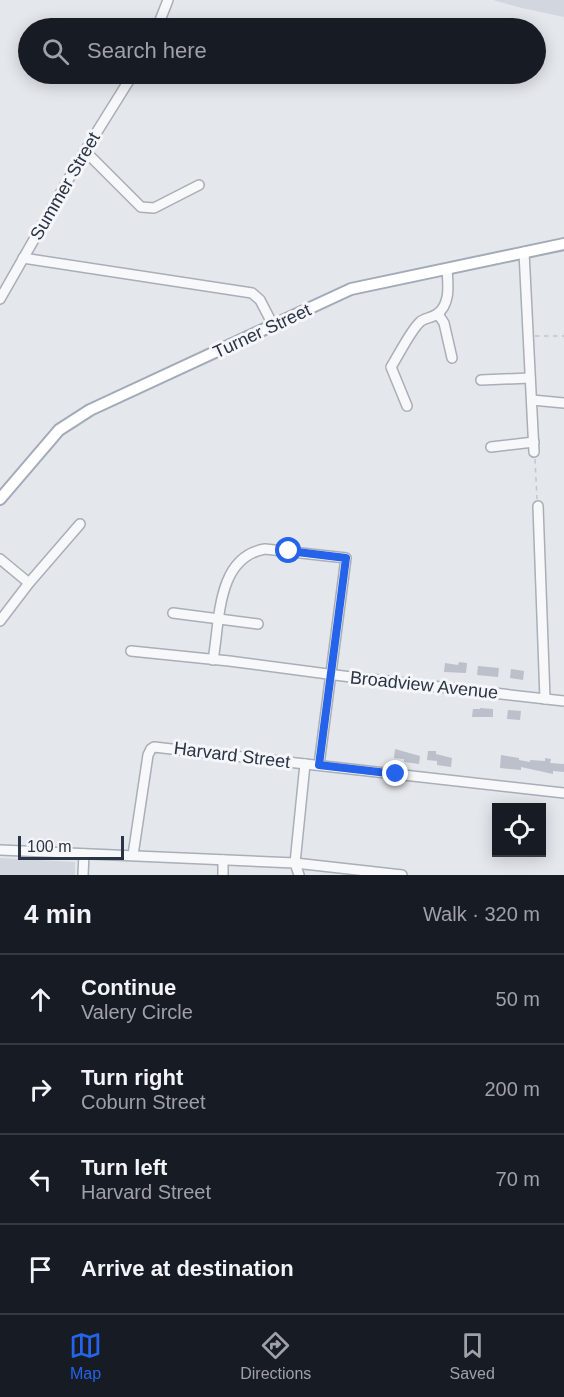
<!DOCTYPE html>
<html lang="en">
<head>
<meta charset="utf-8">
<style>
	:root { --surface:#171b24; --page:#242831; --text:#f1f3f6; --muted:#9ea1a6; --line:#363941; --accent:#2563eb }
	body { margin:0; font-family:Arial,sans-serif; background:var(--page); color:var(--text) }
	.controls { position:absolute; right:18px; bottom:18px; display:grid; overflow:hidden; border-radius:0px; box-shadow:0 3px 15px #0003 }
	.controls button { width:54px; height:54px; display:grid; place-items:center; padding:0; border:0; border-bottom:2px solid var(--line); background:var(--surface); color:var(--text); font:30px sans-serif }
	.scale { position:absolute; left:18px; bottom:15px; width:106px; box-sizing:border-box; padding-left:6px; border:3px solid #2b3445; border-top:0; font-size:16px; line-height:21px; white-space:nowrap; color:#2b3445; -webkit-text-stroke:4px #f4f6f9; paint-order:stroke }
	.stop { position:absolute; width:18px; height:18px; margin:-14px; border:4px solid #2563eb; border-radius:50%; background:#fff }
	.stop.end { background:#2563eb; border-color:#fff; box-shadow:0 2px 6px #0008 }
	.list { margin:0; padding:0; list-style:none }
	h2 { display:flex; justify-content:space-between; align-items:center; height:78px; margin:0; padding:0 24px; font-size:26px }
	h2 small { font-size:20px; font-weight:400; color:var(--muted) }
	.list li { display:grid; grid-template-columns:39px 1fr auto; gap:18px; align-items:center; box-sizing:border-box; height:90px; padding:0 24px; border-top:2px solid var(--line) }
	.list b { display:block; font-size:22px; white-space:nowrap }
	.list p { margin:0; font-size:20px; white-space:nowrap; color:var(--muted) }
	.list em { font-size:20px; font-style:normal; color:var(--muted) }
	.icon { flex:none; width:33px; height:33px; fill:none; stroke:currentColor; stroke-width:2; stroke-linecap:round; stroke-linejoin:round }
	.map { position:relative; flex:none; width:564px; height:875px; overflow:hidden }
	.search { position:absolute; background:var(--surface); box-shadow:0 3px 15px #0003; left:18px; right:18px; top:18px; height:66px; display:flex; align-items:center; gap:15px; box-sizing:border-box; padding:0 21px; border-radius:33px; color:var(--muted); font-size:22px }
	.sheet { height:438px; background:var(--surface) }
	nav { display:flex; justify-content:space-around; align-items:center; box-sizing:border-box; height:84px; border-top:2px solid var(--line); background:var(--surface); font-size:16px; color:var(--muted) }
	nav a { display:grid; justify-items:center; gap:3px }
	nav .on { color:var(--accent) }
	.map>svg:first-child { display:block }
	.built { fill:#d2d6de }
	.building { fill:#bbc0ca }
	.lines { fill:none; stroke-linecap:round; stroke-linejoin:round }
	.minor-casing { stroke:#a9aeb7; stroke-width:12 }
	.major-casing { stroke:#a3abb8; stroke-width:14 }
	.path { stroke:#c2c5cb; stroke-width:1.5; stroke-dasharray:4.5 4.5; stroke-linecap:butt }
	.minor { stroke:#f7f8fa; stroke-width:9 }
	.major { stroke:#fff; stroke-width:10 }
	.route { stroke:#2563eb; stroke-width:8 }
	.labels { text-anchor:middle; stroke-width:6; stroke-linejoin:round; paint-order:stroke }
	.street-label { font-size:18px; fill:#2b3445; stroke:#f4f6f9 }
</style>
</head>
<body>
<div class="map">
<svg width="564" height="875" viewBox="0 0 564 875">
	<rect width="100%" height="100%" fill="#e4e7ec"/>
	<g class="built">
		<polygon points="493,0 564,0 564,17 522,8"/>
		<polygon points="0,858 75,862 75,875 0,875"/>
	</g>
	<g class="building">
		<polygon points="459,662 467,663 466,673 444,672 445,663 458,665"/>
		<polygon points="478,666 499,668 498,677 477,675"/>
		<polygon points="511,669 524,671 523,680 510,678"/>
		<polygon points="480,708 493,709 493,717 472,717 473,709 480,709"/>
		<polygon points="508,710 521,711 520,720 507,719"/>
		<polygon points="395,749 420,756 419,764 404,762 404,759 394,758"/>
		<polygon points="428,751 436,751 436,754 452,758 451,767 437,765 437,761 427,760"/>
		<polygon points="501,755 519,758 519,760 530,762 530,760 545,761 545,758 551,759 550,763 564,764 564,772 553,771 553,774 521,767 521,770 500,768"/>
	</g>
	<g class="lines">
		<g class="minor-casing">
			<g id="minor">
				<polyline points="157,28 168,0"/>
				<polyline points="85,151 141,207 154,208 199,185"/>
				<polyline points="524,252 534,452"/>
				<polyline points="23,258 252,293 260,300 273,325"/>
				<polyline points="0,299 80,159 133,74"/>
				<polyline points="438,314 444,323 452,358"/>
				<polyline points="481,380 530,378"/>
				<polyline points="532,400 564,403"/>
				<path d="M 407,406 L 391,367 C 398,356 411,330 420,322 C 424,318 432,318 437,314 C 451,304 448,284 447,269"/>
				<polyline points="491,447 534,442"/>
				<polyline points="538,506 545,699"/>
				<polyline points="0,559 29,583"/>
				<polyline points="173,613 258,624"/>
				<polyline points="0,621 29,583 80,524"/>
				<polyline points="131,651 229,661 343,676 564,701"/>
				<path d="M 213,660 C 220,622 216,557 265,549 L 346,558 L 319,765"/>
				<polyline points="0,850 295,863 402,875"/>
				<polyline points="133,855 148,755 151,749 154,747 564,793"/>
				<polyline points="223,860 223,875"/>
				<polyline points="83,875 84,854"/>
				<polyline points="299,875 295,863 305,764"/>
			</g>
		</g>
		<g class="major-casing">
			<polyline id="major" points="0,499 59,430 90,410 351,289 564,244"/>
		</g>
		<g class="path">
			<polyline points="535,336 564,336"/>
			<polyline points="535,459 537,499"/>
		</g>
		<use href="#minor" class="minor"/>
		<use href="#major" class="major"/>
	</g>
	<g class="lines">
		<polyline class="route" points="289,551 346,558 319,765 396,774"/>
	</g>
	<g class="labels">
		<g class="street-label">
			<text transform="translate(65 186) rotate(-60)" y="6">Summer Street</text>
			<text transform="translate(262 331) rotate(-25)" y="6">Turner Street</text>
			<text transform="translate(424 685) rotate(6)" y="6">Broadview Avenue</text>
			<text transform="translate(232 755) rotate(7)" y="6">Harvard Street</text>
		</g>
	</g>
</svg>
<div class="controls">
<button><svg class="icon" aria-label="locate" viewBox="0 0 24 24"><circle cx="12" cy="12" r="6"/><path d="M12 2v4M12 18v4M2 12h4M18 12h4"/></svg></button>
</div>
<div class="scale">100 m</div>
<div class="stop" style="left:289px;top:551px"></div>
<div class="stop end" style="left:396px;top:774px"></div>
<div class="search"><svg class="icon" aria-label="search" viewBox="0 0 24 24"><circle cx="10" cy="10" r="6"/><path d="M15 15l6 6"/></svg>Search here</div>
</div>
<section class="sheet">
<h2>4 min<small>Walk · 320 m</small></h2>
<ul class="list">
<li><svg class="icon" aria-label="ahead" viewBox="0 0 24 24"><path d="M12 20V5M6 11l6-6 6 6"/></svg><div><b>Continue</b><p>Valery Circle</p></div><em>50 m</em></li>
<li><svg class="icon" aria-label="right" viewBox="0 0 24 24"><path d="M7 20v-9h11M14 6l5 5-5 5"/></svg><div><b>Turn right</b><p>Coburn Street</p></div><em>200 m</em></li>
<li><svg class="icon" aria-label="left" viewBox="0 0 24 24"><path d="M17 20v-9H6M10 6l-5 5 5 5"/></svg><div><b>Turn left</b><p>Harvard Street</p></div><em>70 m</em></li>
<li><svg class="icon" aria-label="arrive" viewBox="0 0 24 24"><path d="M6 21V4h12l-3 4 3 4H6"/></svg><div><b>Arrive at destination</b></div></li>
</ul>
</section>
<nav>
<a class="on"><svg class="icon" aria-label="map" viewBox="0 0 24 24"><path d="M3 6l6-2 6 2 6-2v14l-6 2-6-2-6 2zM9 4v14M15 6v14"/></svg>Map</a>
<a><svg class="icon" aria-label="directions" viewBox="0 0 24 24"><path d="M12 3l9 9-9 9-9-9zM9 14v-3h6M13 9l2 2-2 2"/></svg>Directions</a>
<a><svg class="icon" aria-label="saved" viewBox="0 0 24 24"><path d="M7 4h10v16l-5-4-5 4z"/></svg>Saved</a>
</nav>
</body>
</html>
